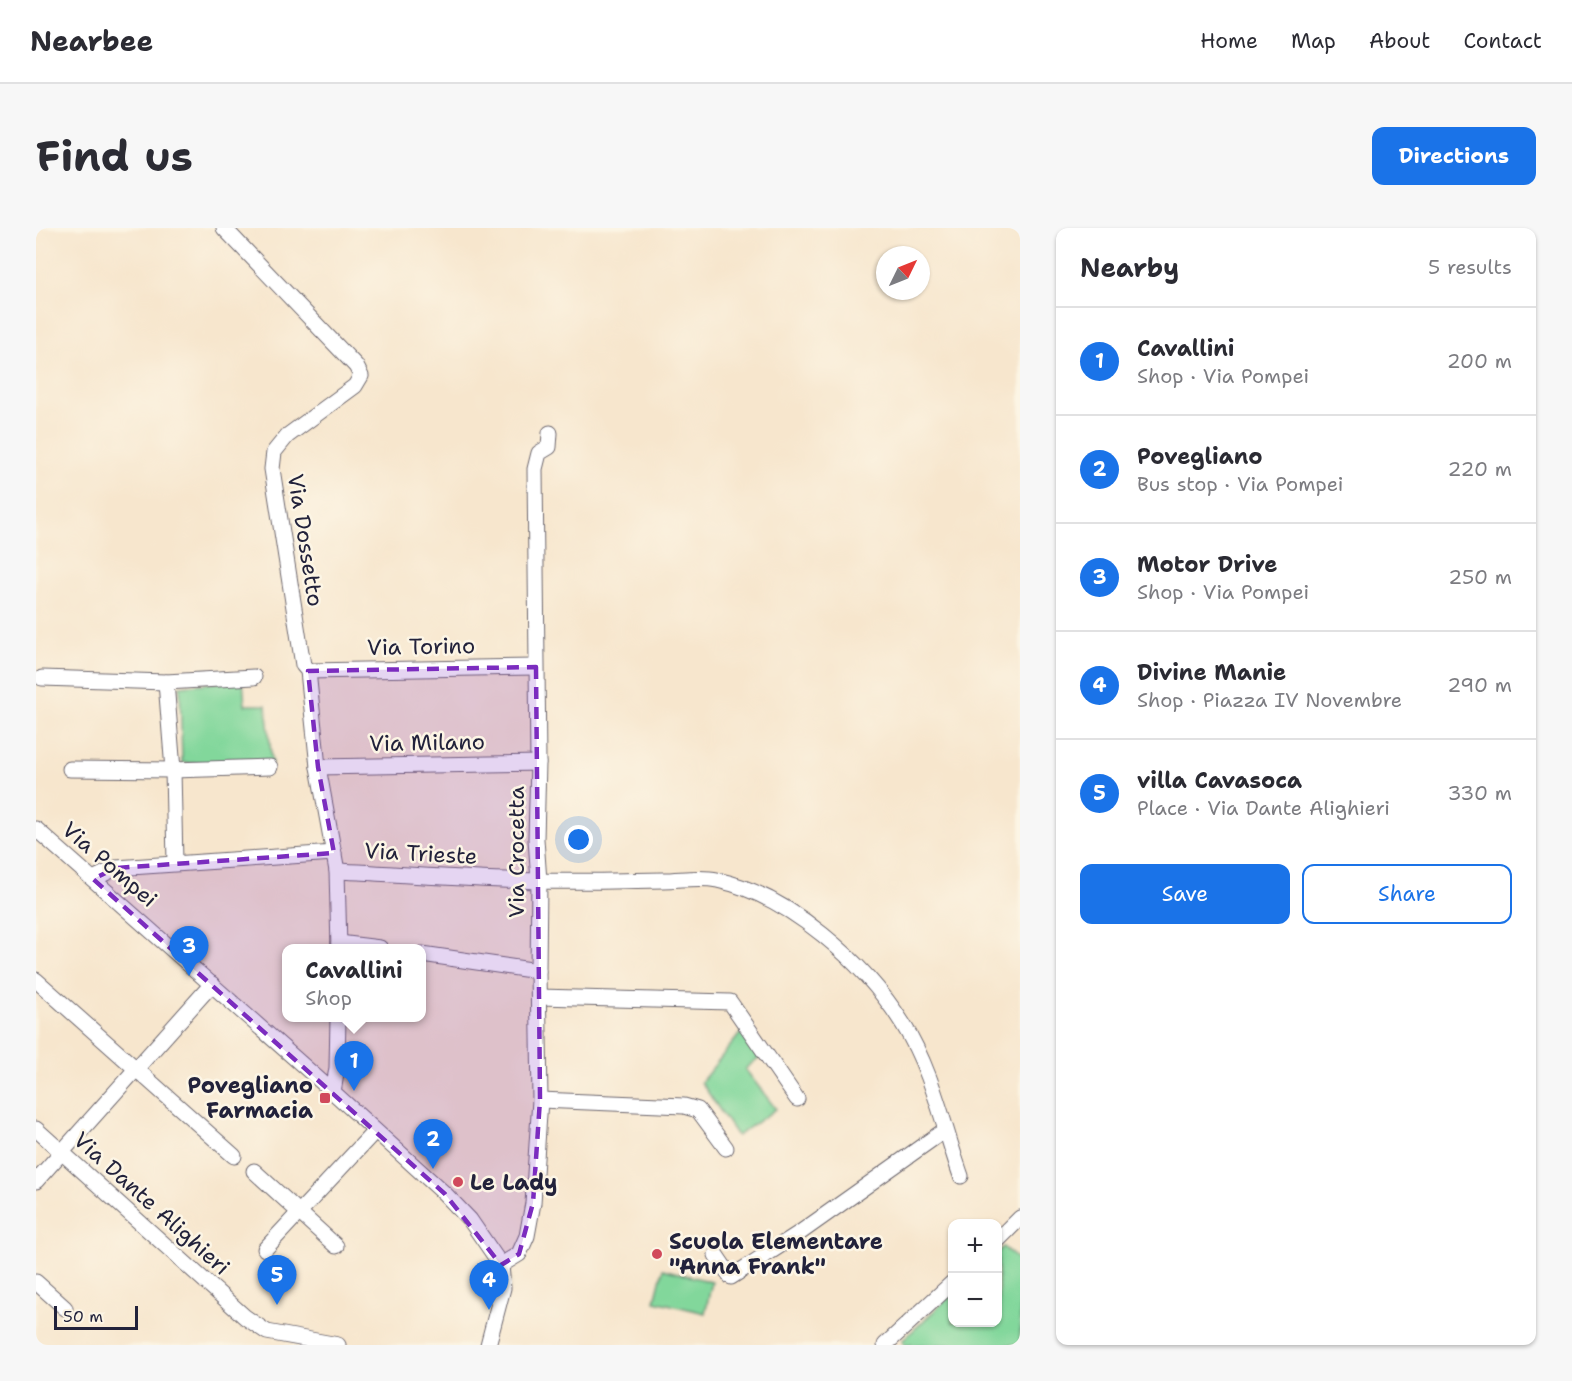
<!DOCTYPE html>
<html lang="en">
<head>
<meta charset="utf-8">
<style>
	:root { --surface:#fff; --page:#f7f7f7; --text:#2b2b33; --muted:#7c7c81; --line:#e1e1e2; --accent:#1a73e8 }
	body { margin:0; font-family:"Shantell Sans",sans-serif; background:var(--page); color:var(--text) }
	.controls { position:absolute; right:18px; bottom:18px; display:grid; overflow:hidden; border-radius:12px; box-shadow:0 2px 4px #0004 }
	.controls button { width:54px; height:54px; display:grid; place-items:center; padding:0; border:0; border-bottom:2px solid var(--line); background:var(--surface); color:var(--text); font:30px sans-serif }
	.compass { position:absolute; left:840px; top:18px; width:54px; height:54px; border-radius:50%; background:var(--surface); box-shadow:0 2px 4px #0004; rotate:47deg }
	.scale { position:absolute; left:18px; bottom:15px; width:84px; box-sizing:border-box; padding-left:6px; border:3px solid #22223b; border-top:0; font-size:16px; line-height:21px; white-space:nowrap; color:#22223b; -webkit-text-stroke:4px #fcf5e5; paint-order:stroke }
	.you { position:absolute; left:543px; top:612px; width:21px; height:21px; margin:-15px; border:4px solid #fff; border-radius:50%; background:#1a73e8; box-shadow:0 0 0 9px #1a73e833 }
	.badge { display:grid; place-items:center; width:39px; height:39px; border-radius:50%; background:var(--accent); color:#fff; font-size:20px; font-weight:700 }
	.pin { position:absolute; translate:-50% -50px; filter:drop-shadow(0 2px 3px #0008) }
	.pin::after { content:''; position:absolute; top:32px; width:21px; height:18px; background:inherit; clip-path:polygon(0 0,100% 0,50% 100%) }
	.popup { position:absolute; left:246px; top:716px; width:144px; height:78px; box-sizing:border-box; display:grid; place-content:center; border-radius:12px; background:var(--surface); filter:drop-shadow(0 2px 4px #0005); font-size:20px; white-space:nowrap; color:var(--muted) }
	.popup b { font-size:22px; color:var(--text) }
	.popup::after { content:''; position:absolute; left:50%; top:100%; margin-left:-12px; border:12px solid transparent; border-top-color:var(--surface) }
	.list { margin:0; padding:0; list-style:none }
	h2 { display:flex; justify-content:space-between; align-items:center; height:78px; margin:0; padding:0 24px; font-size:26px }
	h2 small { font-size:20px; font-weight:400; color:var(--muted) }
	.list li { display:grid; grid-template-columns:39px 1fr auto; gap:18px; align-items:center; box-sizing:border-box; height:108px; padding:0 24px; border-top:2px solid var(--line) }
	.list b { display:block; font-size:22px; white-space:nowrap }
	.list p { margin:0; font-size:20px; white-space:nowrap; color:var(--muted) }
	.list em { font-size:20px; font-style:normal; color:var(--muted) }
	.actions { display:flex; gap:12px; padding:18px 24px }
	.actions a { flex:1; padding:14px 0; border:2px solid var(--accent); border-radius:12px; text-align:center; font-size:21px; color:var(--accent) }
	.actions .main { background:var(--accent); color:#fff }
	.map { position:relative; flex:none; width:984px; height:1117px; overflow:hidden; border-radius:12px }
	header { display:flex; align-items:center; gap:36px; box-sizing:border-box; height:84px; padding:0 30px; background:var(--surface); border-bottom:2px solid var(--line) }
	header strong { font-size:28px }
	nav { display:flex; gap:33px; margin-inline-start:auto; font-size:21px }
	.intro { display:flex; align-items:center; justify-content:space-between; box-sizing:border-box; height:144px; padding:0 36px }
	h1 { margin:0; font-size:42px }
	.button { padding:15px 27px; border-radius:12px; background:var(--accent); color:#fff; font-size:21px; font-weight:700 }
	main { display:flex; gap:36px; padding:0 36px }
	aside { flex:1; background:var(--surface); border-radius:12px; box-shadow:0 2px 4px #0004 }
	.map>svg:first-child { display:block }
	.green { fill:#82d79b; stroke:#527c6b; stroke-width:1.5 }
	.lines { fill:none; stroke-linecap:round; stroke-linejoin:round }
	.minor-casing { stroke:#6d676e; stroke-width:17 }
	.minor { stroke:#fff; stroke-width:15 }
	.marked { fill:#7b2cbf; fill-opacity:0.2; stroke:#7b2cbf; stroke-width:4.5; stroke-dasharray:12 8; stroke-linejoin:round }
	.poi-dot { fill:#d1495b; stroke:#fcf5e5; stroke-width:2 }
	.labels { text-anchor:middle; stroke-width:5; stroke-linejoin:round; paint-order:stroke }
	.street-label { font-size:22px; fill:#22223b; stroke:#fcf5e5 }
	.poi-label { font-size:22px; font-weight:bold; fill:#22223b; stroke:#fcf5e5; text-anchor:start }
</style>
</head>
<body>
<header>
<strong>Nearbee</strong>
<nav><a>Home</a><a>Map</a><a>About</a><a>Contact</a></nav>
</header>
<div class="intro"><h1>Find us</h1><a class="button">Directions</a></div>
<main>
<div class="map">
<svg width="984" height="1117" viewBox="0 0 984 1117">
	<rect width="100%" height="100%" fill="#fcf5e5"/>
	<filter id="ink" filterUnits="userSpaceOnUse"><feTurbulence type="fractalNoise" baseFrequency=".0167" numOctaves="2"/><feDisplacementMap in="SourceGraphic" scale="12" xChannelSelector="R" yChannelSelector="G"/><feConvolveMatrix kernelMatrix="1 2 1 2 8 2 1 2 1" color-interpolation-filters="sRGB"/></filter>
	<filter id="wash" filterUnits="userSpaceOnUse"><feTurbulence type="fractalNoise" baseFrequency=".008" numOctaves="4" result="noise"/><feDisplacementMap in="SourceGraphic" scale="24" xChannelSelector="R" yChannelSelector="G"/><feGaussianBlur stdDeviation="1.35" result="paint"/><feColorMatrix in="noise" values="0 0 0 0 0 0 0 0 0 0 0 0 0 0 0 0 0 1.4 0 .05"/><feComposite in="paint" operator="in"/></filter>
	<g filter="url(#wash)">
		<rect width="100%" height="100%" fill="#f7e6cd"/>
		<g class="green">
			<polygon points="207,452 209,477 230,477 236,535 146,535 144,458"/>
			<polygon points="708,801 726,827 709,841 740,881 701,908 665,854"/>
			<polygon points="967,1019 984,1033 984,1117 868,1117 866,1113 916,1066 916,1094 962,1094 962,1024"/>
			<polygon points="627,1041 676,1054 669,1085 619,1073"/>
		</g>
	</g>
	<g filter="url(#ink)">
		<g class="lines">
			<g class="minor-casing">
				<g id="minor">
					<polyline points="188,0 320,138 325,148 319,158 251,208 238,224 236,241 267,437 272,443 282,539 301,643 303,720"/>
					<polyline points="272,443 500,439"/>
					<polyline points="6,450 130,454 218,449"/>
					<polyline points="130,454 137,542 139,635"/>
					<polyline points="282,539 502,535"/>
					<polyline points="34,541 137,542 234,539"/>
					<polyline points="0,601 297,864 409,966 434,992 465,1037 467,1060 452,1117"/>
					<path d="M 301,643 C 368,646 437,652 504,653 C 545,654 586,653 627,652 C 644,652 665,648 681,652 C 753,667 829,735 867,796 C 896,842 907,897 925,948"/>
					<polyline points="57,651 80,640 298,625"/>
					<polyline points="303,715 344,720"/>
					<polyline points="386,726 502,743"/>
					<polyline points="0,752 198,928"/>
					<polyline points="503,769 694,774 761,871"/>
					<polyline points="297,864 301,840 302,790"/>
					<polyline points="504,872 648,878 662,882 690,920"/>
					<polyline points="0,901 209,1089 231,1104 302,1117"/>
					<polyline points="218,943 300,1018"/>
					<polyline points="0,953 176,756"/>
					<polyline points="962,1012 984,990"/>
					<polyline points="229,1021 339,903"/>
					<polyline points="680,1027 695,1049 765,1004 909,902"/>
					<polyline points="465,1037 483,1026 491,1008 497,975 504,872 502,743 503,653 500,611 502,535 499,241 503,225 513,219 514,205"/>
					<polyline points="0,1054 29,1080"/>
					<polyline points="849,1117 916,1055"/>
				</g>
			</g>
			<use href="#minor" class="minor"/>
		</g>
	</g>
	<path class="marked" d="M 500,439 L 504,872 L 497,975 L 483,1026 L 465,1037 L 409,966 L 57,651 L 80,640 L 298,625 L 282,539 L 272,443 Z"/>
	<g class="poi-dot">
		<rect x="283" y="864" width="12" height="12" rx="3"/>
		<circle cx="422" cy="954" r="6"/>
		<circle cx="621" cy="1026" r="6"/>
	</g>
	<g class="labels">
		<g class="street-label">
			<text transform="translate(270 312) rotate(81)" y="8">Via Dossetto</text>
			<text transform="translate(385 418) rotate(-1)" y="8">Via Torino</text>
			<text transform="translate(391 514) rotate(-1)" y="8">Via Milano</text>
			<text transform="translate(480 624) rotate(-90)" y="8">Via Crocetta</text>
			<text transform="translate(385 625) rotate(3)" y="8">Via Trieste</text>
			<text transform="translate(74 636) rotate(41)" y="8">Via Pompei</text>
			<text transform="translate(116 975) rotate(42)" y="8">Via Dante Alighieri</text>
		</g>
		<g class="poi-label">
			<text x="277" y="865" text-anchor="end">Povegliano<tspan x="277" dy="25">Farmacia</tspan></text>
			<text x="434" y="962">Le Lady</text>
			<text x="633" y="1021">Scuola Elementare<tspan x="633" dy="25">"Anna Frank"</tspan></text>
		</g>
	</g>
</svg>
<div class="controls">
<button>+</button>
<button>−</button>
</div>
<svg class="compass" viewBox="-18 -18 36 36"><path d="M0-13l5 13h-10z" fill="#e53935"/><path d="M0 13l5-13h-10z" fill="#7c7c81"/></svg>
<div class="scale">50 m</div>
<div class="you"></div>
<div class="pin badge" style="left:318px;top:863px">1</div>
<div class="popup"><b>Cavallini</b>Shop</div>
<div class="pin badge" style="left:397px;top:941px">2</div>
<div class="pin badge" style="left:153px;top:748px">3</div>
<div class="pin badge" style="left:453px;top:1082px">4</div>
<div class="pin badge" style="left:241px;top:1077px">5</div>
</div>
<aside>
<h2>Nearby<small>5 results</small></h2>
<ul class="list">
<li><span class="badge">1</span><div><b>Cavallini</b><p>Shop · Via Pompei</p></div><em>200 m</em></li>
<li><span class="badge">2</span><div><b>Povegliano</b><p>Bus stop · Via Pompei</p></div><em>220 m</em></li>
<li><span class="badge">3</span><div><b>Motor Drive</b><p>Shop · Via Pompei</p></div><em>250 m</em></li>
<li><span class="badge">4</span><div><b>Divine Manie</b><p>Shop · Piazza IV Novembre</p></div><em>290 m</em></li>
<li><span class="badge">5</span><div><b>villa Cavasoca</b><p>Place · Via Dante Alighieri</p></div><em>330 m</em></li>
</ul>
<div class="actions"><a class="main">Save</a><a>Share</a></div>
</aside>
</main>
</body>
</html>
